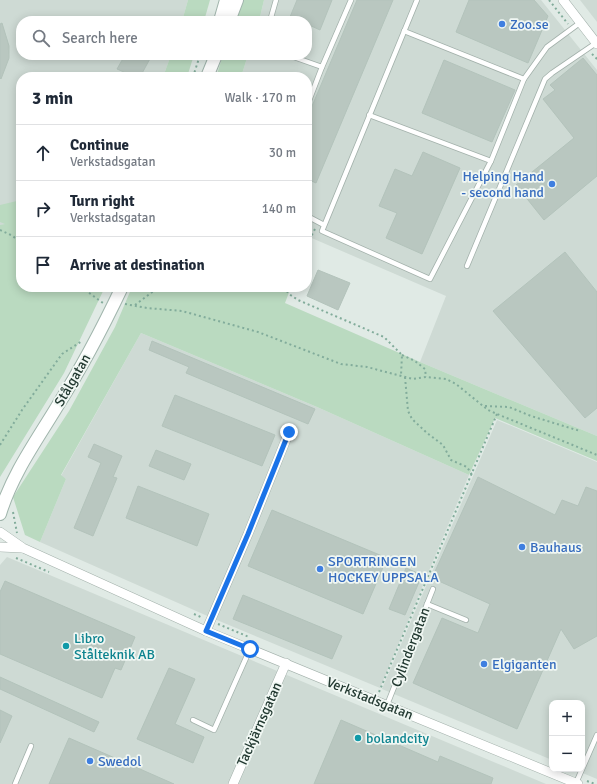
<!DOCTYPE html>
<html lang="en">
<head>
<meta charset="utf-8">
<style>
	:root { --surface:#fff; --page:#f2f2f3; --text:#1f2937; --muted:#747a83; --line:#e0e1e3 }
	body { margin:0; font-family:Signika,sans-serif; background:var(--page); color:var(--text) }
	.controls { position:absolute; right:12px; bottom:12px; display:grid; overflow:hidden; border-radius:8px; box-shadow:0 2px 10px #0003 }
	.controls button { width:36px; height:36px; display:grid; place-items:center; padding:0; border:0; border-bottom:1px solid var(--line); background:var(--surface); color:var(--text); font:20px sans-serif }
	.stop { position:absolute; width:12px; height:12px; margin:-9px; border:3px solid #1a73e8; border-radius:50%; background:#fff }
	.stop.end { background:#1a73e8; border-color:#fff; box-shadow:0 1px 4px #0008 }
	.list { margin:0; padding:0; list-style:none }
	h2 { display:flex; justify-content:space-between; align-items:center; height:52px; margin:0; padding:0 16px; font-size:17px }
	h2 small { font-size:13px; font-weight:400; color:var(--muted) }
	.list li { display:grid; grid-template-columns:26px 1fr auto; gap:12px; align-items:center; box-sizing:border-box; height:56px; padding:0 16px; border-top:1px solid var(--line) }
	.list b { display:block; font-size:15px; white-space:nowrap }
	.list p { margin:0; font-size:13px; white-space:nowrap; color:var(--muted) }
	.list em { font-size:13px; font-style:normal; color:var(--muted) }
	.icon { flex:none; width:22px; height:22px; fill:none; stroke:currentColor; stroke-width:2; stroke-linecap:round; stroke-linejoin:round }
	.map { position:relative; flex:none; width:597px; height:784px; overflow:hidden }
	.search { position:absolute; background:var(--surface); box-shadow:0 2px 10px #0003; left:16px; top:16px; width:296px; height:44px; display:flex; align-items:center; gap:10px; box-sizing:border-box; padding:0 14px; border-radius:16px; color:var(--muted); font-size:15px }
	.panel { position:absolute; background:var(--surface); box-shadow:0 2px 10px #0003; left:16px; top:72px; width:296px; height:220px; border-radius:16px }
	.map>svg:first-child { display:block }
	.built { fill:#cedad4 }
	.green { fill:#badac0 }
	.building { fill:#b9c7c0; stroke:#b3c3bb }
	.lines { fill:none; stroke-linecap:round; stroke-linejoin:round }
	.service-casing { stroke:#a3b1ab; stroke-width:6 }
	.minor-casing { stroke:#a3b1ab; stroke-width:10 }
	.secondary-casing { stroke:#a0b5ac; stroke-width:14 }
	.path { stroke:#82ac9b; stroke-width:2; stroke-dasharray:2 3; stroke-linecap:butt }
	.service { stroke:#fff; stroke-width:4.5 }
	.minor { stroke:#fff; stroke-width:9 }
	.secondary { stroke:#fff; stroke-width:12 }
	.route { stroke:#1a73e8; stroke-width:5 }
	.shop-dot { fill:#3f7fe0; stroke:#f0f7f3; stroke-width:1.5 }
	.culture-dot { fill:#0f9aa8; stroke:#f0f7f3; stroke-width:1.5 }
	.labels { text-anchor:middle; stroke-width:3.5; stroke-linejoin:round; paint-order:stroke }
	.shop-label { font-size:14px; fill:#366cbe; stroke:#f0f7f3; text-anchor:start }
	.street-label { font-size:14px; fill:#223931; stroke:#f0f7f3 }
	.culture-label { font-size:14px; fill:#0d838f; stroke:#f0f7f3; text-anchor:start }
</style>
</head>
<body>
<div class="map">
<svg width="597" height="784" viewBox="0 0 597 784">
	<rect width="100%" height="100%" fill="#e0eae5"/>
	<g class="built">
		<polygon points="0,0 188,0 182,21 21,21 21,55 171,55 163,77 21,77 21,227 12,224 0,225"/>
		<polygon points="264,0 541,0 597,70 597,436 420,362 446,296 307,236 307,77 241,77 248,55 307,55 307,21 259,21"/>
		<polygon points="580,0 597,0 597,22"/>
		<polygon points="141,333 317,407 469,475 380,688 212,618 40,542 66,479 61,476"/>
		<polygon points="497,420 597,462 597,779 573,769 582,769 582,703 552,703 552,760 382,689"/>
		<polygon points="7,557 282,673 546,784 0,784 0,565"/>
	</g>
	<g class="green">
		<polygon points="188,0 210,0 204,21 182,21"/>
		<polygon points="242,0 264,0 259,21 235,21"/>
		<polygon points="171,55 194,55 187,77 163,77"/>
		<polygon points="223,55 248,55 241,77 216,77"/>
		<polygon points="21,200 21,287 105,287 64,373 0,477 0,225 5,224 0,222 0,205"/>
		<polygon points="132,287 291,287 285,303 420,362 597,436 597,461 495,418 469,475 317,407 141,333 61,475 66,479 40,542 25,535 13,497 69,411 115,327"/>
	</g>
	<g class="building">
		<polygon points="297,0 332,0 320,30 307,24 307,21 300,21 290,17"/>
		<polygon points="357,0 393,0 316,183 307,179 307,118"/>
		<polygon points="469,0 534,0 548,16 528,63 456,32"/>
		<polygon points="2,23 9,46 9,58 1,79 0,78 0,24"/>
		<polygon points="125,55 152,55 140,77 121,77 124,72 117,69"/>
		<polygon points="583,58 597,75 597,176 544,220 516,185 574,138 543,99 555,90 550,85"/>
		<polygon points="444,60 515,90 492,142 422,113"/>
		<polygon points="423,152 460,168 422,254 386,238 397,213 379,206 395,169 412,176"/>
		<polygon points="565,252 597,292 597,408 585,418 493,311"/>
		<polygon points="318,270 350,283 338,310 307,296"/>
		<polygon points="152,341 315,409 308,424 186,373 189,367 149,350"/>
		<polygon points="175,395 275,435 262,466 162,426"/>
		<polygon points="94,444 122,456 113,477 117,478 93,536 74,528 101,463 88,457"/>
		<polygon points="156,450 191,464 184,480 149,466"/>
		<polygon points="478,477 555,515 562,500 578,506 586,487 597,491 597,636 574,649 561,629 517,729 413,683 442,618 478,633 490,604 432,578"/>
		<polygon points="138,486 209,514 197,546 126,518"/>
		<polygon points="272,510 387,558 363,614 248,566"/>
		<polygon points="406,568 422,575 405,615 389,609"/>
		<polygon points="5,581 135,637 121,670 115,668 102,698 0,654 0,592"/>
		<polygon points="243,595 342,636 332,659 233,619"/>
		<polygon points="169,668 195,679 175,724 204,737 193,763 137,739"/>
		<polygon points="0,677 99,722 94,732 0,689"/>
		<polygon points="0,710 12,716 0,743"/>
		<polygon points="341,720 438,762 440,756 493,778 491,784 314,784"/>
		<polygon points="69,738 124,762 174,784 49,784"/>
	</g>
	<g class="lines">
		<g class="service-casing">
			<g id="service">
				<polyline points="417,0 322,231 430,279 491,161 524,79"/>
				<polyline points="270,21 276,0"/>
				<polyline points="404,31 524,79 547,47 581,22"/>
				<polyline points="288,55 322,67 351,0"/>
				<polyline points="307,106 322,67"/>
				<polyline points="369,115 491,161"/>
				<polyline points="307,216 324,225"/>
				<polyline points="467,266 545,79 552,73 596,43"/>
				<polyline points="427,604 466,620"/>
				<polyline points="387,705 433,589"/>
				<polyline points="193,720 214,730 250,649"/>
				<polyline points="576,783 597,735"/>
				<polyline points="15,784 31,746"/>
			</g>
		</g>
		<g class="minor-casing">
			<g id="minor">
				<polyline points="563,0 597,44"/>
				<polyline points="0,532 23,548 206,631 578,784"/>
				<polyline points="0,547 22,548"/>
				<polyline points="206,631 248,534 289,432"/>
				<polyline points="233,784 286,663"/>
			</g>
		</g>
		<g class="secondary-casing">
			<g id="secondary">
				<polyline points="220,21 226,0"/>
				<polyline points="229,21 237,0"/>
				<polyline points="207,77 216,55"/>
				<path d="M 0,514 C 12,474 37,440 58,405 C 82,367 103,327 122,287"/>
			</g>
		</g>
		<g class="path">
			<polyline points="549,0 568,24"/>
			<polyline points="592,54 597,59"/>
			<polyline points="193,77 200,55"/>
			<polyline points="0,230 11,235 21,242"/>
			<polyline points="307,244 315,229"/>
			<polyline points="81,287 103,303"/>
			<polyline points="286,287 285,289 289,294 298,300 384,337 402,355 401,375"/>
			<polyline points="125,304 147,308 182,311 258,332 341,364 367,367 413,379 426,377 446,379 456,384 488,410 497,414 597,455"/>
			<polyline points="135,305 159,287"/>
			<polyline points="402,355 415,361 425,369 426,377"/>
			<polyline points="405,377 408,411 412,419 427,433 443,445 451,460 467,467 472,475"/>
			<polyline points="485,406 509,407 531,416 580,431"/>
			<polyline points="0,445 22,410 62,354 82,341"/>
			<polyline points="13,512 17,533"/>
			<polyline points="16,558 49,572"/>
			<polyline points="194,614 203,618"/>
			<polyline points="218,624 249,637"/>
			<polyline points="379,692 497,414"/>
			<polyline points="587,781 595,784"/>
		</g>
		<use href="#service" class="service"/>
		<use href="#minor" class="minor"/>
		<use href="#secondary" class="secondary"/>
	</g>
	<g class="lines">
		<polyline class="route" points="250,649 206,631 248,534 289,432"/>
	</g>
	<g class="shop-dot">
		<circle cx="502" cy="24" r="4"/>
		<circle cx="552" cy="184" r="4"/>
		<circle cx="522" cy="547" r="4"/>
		<circle cx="320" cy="569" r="4"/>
		<circle cx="484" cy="664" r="4"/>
		<circle cx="90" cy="761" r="4"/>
	</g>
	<g class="culture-dot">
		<circle cx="66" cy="646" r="4"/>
		<circle cx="358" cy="738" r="4"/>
	</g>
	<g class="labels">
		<g class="shop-label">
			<text x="510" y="29">Zoo.se</text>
			<text x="544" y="181" text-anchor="end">Helping Hand<tspan x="544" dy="16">- second hand</tspan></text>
			<text x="530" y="552">Bauhaus</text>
			<text x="328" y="566">SPORTRINGEN<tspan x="328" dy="16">HOCKEY UPPSALA</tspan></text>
			<text x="492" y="669">Elgiganten</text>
			<text x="98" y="766">Swedol</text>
		</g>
		<g class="street-label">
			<text transform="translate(72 380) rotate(-60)" y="5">Stålgatan</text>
			<text transform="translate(410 647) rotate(-69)" y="5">Cylindergatan</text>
			<text transform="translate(370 698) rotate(22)" y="5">Verkstadsgatan</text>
			<text transform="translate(259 724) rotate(-66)" y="5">Tackjärnsgatan</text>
		</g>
		<g class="culture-label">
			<text x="74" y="643">Libro<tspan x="74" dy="16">Stålteknik AB</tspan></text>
			<text x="366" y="743">bolandcity</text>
		</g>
	</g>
</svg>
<div class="controls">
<button>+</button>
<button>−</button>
</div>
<div class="stop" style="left:250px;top:649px"></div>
<div class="stop end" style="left:289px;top:432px"></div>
<div class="search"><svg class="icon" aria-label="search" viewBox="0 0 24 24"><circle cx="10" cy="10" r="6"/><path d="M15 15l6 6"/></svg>Search here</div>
<section class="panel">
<h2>3 min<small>Walk · 170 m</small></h2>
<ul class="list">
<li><svg class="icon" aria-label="ahead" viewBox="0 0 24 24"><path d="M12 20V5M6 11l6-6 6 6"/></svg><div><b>Continue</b><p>Verkstadsgatan</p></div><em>30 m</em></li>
<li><svg class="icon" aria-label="right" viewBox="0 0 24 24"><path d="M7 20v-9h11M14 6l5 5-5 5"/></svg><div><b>Turn right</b><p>Verkstadsgatan</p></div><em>140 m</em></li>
<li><svg class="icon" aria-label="arrive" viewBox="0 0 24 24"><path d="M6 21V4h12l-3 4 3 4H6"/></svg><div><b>Arrive at destination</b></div></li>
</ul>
</section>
</div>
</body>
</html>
